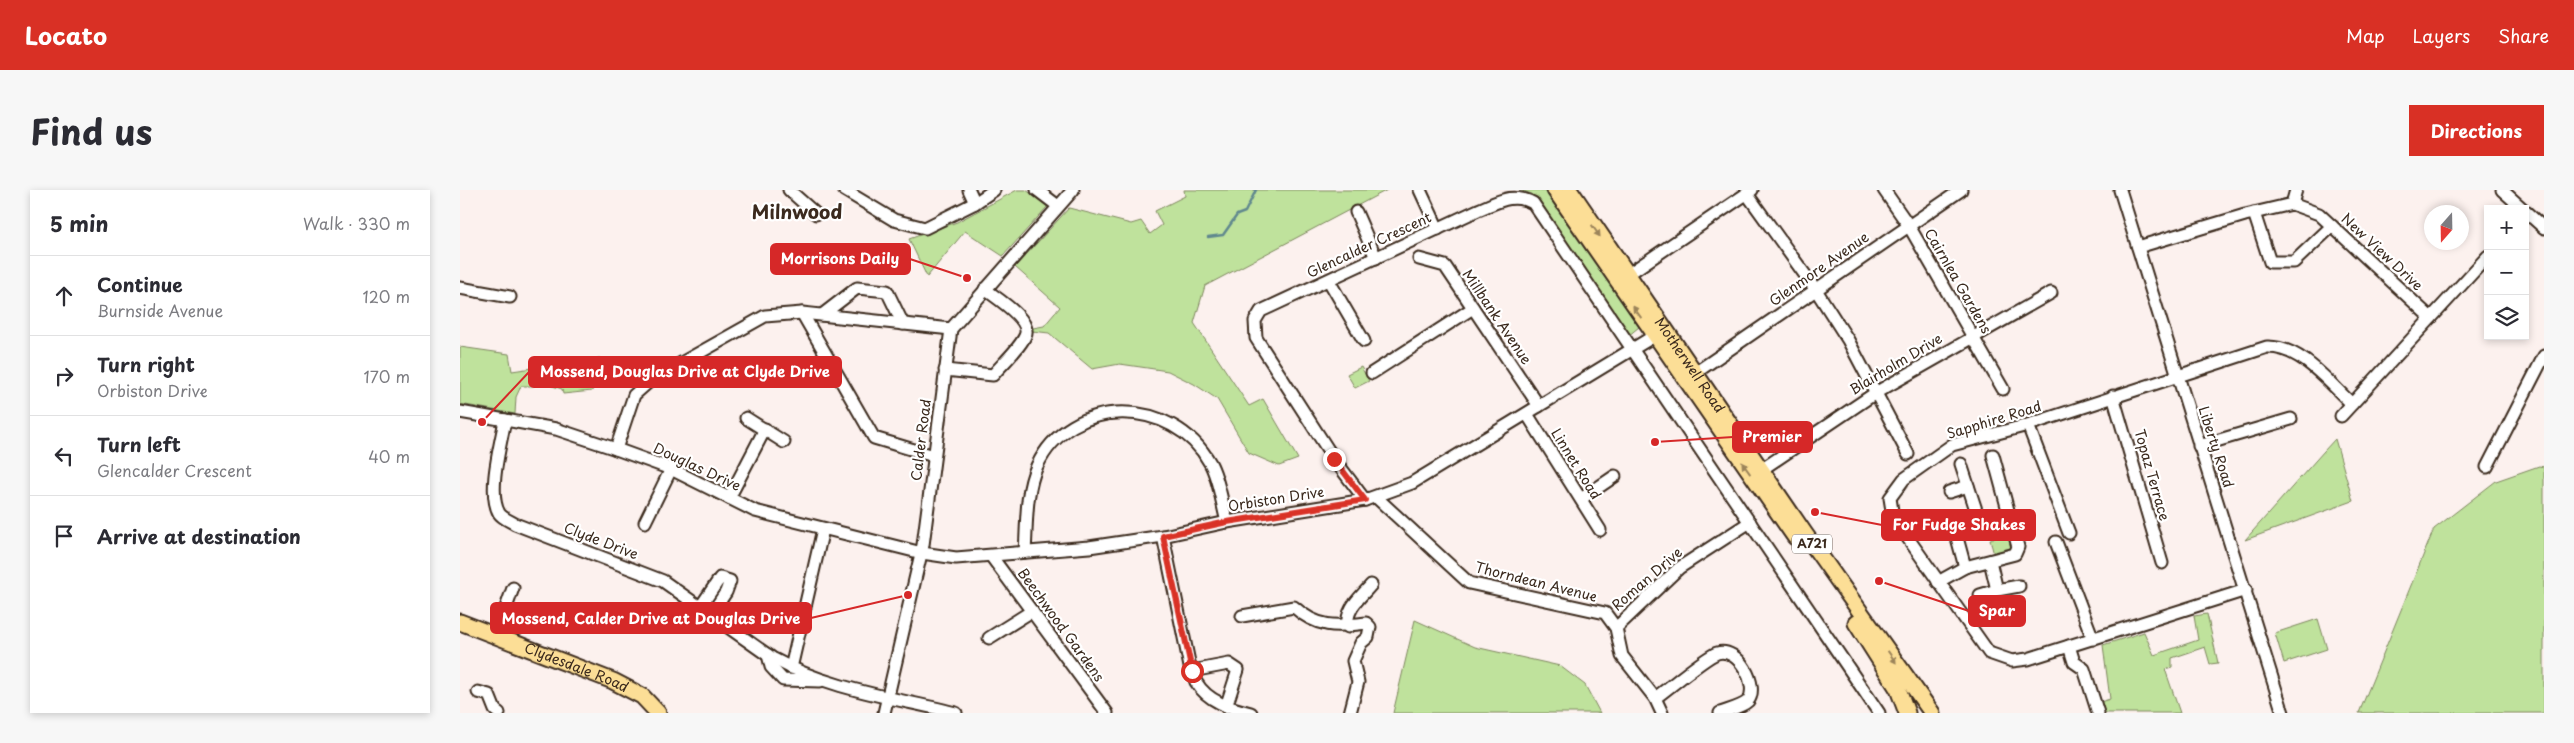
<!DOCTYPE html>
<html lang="en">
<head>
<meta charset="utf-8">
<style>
	:root { --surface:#fff; --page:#f7f7f7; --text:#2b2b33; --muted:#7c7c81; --line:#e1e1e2; --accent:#d93025 }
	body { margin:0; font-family:"Playpen Sans",sans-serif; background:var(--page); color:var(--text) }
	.controls { position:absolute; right:15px; top:15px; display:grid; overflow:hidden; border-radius:0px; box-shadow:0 2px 8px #0003 }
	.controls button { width:45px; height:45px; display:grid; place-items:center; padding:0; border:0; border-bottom:1px solid var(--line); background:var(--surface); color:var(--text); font:25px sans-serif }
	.compass { position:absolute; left:1964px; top:15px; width:45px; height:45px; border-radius:50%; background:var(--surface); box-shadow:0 2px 8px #0003; rotate:200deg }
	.stop { position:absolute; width:15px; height:15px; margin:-11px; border:4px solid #d93025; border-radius:50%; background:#fff }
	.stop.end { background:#d93025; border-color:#fff; box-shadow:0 1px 5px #0008 }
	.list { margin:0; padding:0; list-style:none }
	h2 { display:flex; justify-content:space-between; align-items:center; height:65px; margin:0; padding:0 20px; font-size:21px }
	h2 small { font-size:16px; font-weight:400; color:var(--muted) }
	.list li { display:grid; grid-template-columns:32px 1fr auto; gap:15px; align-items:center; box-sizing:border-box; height:80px; padding:0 20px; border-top:1px solid var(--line) }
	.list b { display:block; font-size:19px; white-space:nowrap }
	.list p { margin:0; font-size:16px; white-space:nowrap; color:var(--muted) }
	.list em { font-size:16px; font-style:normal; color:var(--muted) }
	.icon { flex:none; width:28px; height:28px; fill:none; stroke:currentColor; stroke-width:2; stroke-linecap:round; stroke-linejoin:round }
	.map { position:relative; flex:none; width:2084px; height:523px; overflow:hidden; border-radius:0px }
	header { display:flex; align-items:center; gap:30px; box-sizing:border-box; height:70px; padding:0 25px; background:var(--accent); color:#fff }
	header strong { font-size:24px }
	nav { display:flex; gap:28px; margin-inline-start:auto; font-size:18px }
	.intro { display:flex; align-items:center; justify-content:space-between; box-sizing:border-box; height:120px; padding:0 30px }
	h1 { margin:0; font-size:35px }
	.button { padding:12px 22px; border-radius:0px; background:var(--accent); color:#fff; font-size:18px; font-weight:700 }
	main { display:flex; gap:30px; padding:0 30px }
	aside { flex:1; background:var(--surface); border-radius:0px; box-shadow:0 2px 8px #0003 }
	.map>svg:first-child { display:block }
	.park { fill:#bfe29c; stroke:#7d865d }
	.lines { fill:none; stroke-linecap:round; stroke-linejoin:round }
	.stream { stroke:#60888e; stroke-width:2.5 }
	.minor-casing { stroke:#3b2a1e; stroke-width:15 }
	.major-casing { stroke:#3b2a1e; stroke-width:19 }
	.minor { stroke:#fff; stroke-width:11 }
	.major { stroke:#fcde96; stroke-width:15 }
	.oneway { fill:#9c845a }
	.route { stroke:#d93025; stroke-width:6 }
	.labels { text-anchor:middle; stroke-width:4.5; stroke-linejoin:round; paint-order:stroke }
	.shield { fill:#fff; stroke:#766a62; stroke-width:1 }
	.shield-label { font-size:12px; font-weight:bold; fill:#3b2a1e }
	.street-label { font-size:14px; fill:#3b2a1e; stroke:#fff }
	.district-label { font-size:19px; font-weight:bold; fill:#3b2a1e; stroke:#fff }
	.leader { fill:none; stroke:#d62828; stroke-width:2 }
	.callout-dot { fill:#d62828; stroke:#fff; stroke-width:2 }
	.callout { fill:#d62828; stroke:#d62828; stroke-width:2 }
	.callout-label { font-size:15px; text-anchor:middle; font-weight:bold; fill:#fff }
</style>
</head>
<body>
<header>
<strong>Locato</strong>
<nav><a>Map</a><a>Layers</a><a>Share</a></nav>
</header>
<div class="intro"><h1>Find us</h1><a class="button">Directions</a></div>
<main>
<aside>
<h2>5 min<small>Walk · 330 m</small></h2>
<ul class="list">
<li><svg class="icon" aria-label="ahead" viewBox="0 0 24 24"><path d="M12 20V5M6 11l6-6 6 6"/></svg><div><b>Continue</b><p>Burnside Avenue</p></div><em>120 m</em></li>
<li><svg class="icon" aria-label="right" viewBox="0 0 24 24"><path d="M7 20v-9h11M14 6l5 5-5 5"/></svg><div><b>Turn right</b><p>Orbiston Drive</p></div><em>170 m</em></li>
<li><svg class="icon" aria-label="left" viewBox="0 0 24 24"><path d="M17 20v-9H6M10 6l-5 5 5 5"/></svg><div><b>Turn left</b><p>Glencalder Crescent</p></div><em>40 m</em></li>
<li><svg class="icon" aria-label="arrive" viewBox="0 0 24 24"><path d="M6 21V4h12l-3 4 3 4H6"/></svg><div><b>Arrive at destination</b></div></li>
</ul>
</aside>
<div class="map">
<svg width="2084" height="523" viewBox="0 0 2084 523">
	<rect width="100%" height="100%" fill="#fcf1ee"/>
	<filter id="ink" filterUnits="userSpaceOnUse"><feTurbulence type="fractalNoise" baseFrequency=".02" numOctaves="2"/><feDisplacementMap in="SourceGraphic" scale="10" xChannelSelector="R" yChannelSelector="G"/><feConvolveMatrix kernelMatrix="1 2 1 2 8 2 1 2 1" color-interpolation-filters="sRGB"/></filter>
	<g filter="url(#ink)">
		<g class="park">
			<polygon points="557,0 566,0 588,16 543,66 505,41 467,87 449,49 497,32"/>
			<polygon points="724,0 927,0 745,96 734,133 789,216 803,209 838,269 819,276 789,263 757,209 734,194 708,181 660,174 632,179 589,143 572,141 573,138 584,136 600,117 555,77 609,18 671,34 681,31 690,44 702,35 695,21 725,6"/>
			<polygon points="1059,0 1086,0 1179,137 1168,146 1072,4"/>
			<polygon points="0,157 49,164 52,181 140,168 132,201 103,204 102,199 76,191 74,196 61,196 56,207 55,224 0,214"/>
			<polygon points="901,177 909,191 895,198 887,184"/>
			<polygon points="1875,249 1893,311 1785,350 1864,261"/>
			<polygon points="2079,276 2084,277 2084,523 1899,523 1974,339 2036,291"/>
			<polygon points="1549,344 1551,358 1534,365 1530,349"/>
			<polygon points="1747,424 1758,473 1750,474 1745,457 1712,468 1712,477 1705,479 1720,523 1644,523 1640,512 1650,509 1643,455 1684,442 1694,465 1738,450 1734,426"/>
			<polygon points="1858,429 1867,459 1824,473 1815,443"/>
			<polygon points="955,430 1015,457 1100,476 1125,495 1140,523 933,523"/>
		</g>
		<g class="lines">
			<polyline class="stream" points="748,47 763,45 777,25 785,22 796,0"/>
			<g class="minor-casing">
				<g id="minor">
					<polyline points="329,0 356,24"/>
					<polyline points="384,0 434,30 465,38 515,13 534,0"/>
					<polyline points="509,0 515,13"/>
					<polyline points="577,0 598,16"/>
					<polyline points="960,0 978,39"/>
					<polyline points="1424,0 1449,36 1543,199"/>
					<polyline points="1660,0 1823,523"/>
					<polyline points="2042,0 2063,19"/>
					<polyline points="1287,4 1356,100 1388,150 1448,264"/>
					<polyline points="1832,14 1836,0"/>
					<polyline points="2065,21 2084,38"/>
					<polyline points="896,22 916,68"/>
					<polyline points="1794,23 1810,72 1834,72 1872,36"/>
					<polyline points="1678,57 1785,25 1832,14 1859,24 1971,128"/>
					<polyline points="959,69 985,76 1079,216"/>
					<polyline points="1167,85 1292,0"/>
					<polyline points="869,91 904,151"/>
					<polyline points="0,98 50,107"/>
					<polyline points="342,123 414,248 474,266"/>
					<polyline points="362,125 397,98 427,101 443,134"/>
					<path d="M 485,180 L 533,185 C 542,174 560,158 565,146 C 573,130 536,108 525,99"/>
					<polyline points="912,183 1013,118"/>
					<polyline points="1235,183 1501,0"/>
					<polyline points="1653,206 1702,373"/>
					<polyline points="0,222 96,239 156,259 211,279 295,321 462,363 496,368 629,357 703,346 767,332 905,310 952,293 1194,146"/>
					<polyline points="1067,224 1140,340"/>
					<polyline points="1881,226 2028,66"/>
					<polyline points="286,228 324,252"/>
					<path d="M 45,230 C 41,253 27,302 39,323 C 42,328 50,331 55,334 L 203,391 L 312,468 C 368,499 435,508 496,523"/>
					<polyline points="1568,235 1609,343"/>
					<polyline points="1739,256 1831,229"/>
					<polyline points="156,259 174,205 191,190 305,126 342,123 491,139"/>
					<polyline points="1501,274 1517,323 1512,334 1499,339 1496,344 1505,377"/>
					<polyline points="2027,277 2084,166"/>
					<polyline points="1301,280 1417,202 1591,103"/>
					<polyline points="1489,302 1508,296"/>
					<polyline points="916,307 1009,393 1145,423 1156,438 1162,466 1195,508 1202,523"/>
					<polyline points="269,308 305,239"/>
					<polyline points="1121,309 1155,286"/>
					<path d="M 905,310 L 874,269 L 796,148 L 795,131 L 801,121 L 1018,20 C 1038,12 1052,2 1073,13 L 1419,523"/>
					<polyline points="185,332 211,279"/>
					<path d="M 703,346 L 730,477 C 733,482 734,487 736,492 C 748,512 770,518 791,523"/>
					<polyline points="1596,352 1633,449"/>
					<path d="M 565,362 C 567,335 565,302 577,276 C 610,205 713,206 750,273 C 759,289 762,314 767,332"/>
					<polyline points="531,366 647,523"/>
					<polyline points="1478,392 1505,377 1555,364 1558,357 1533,265"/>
					<polyline points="1537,400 1559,396"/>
					<path d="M 1786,400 L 1568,469 L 1552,471 L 1529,463 L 1433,327 L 1430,308 L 1444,289 L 1492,255 L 1568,235 L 1807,157 C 1841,156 1869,193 1892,214"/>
					<polyline points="1520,405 1537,400 1530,371"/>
					<polyline points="241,416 260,388 270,391 266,402 252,423"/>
					<path d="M 782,426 L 834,417 C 857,438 876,437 906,433 L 910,437 L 908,447 L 901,453 L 893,471 L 898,492 L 890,523"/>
					<path d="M 888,437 C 885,419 900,408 911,395"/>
					<polyline points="1156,438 1219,378 1290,332"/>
					<polyline points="36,446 53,398"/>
					<polyline points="529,448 572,421"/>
					<polyline points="1609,456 1614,472 1624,479 1638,523"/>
					<polyline points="308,465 311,477 323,490 360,491"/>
					<polyline points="331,478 363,339"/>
					<polyline points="732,481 769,474 778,480 766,517"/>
					<polyline points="18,502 29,505 35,520 39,523"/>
					<path d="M 1195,508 C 1209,498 1244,468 1257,463 C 1278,456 1300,496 1288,511 C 1282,517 1268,520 1260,523"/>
					<polyline points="424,523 463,355 491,139 613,0"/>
				</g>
			</g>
			<g class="major-casing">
				<g id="major">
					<polyline points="1095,0 1335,347"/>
					<path id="s1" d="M 1110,0 L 1345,344 L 1472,523"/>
					<path id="s2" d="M 0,432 L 153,491 L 182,506 L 198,523"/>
					<polyline points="1396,433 1438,499 1447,523"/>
				</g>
			</g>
			<use href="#minor" class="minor"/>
			<use href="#major" class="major"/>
		</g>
		<defs><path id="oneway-solid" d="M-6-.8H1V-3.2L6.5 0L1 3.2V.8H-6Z" transform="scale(1.25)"/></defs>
		<g class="oneway">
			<use href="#oneway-solid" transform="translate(1136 41) rotate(55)"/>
			<use href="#oneway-solid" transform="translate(1177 122) rotate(-125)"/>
			<use href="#oneway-solid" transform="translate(1286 278) rotate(-125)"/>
			<use href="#oneway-solid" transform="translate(1432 467) rotate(55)"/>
		</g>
	</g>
	<g class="lines" filter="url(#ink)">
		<polyline class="route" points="732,481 703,346 767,332 905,310 874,269"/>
	</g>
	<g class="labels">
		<rect class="shield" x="1332" y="344.5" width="40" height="19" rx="4"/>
		<g class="shield-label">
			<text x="1352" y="358">A721</text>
		</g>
		<g class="street-label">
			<text transform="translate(909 55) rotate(-25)" y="5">Glencalder Crescent</text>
			<text transform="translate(1922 62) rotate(43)" y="5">New View Drive</text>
			<text transform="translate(1359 79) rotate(-35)" y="5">Glenmore Avenue</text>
			<text transform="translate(1498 91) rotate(60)" y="5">Cairnlea Gardens</text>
			<text transform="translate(1037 127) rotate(56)" y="5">Millbank Avenue</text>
			<text transform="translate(1436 174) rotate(-31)" y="5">Blairholm Drive</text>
			<text dy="5" stroke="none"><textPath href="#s1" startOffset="212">Motherwell Road</textPath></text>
			<text transform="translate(1534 230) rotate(-17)" y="5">Sapphire Road</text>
			<text transform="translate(461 250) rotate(-83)" y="5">Calder Road</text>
			<text transform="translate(1756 257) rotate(72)" y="5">Liberty Road</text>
			<text transform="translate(1116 274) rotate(58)" y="5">Linnet Road</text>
			<text transform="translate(237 277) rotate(25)" y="5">Douglas Drive</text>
			<text transform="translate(1692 285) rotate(74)" y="5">Topaz Terrace</text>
			<text transform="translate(816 309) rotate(-9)" y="5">Orbiston Drive</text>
			<text transform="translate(141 351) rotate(21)" y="5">Clyde Drive</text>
			<text transform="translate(1187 389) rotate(-41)" y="5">Roman Drive</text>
			<text transform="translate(1076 392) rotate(14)" y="5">Thorndean Avenue</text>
			<text transform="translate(601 435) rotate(54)" y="5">Beechwood Gardens</text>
			<text dy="5" stroke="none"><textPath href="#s2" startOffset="125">Clydesdale Road</textPath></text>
		</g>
		<g class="district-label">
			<text x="337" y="29">Milnwood</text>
		</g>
	</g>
	<path class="leader" d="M507 88L450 69M22 232L69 182M1195 252L1273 247M1355 322L1422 335M1419 391L1509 421M448 405L351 428"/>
	<g class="callout-dot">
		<circle cx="507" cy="88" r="5"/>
		<circle cx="22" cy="232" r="5"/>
		<circle cx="1195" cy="252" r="5"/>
		<circle cx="1355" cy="322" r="5"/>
		<circle cx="1419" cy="391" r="5"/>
		<circle cx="448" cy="405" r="5"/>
	</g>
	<g class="callout">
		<rect x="311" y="54" width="139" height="30" rx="5"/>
		<rect x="69" y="167" width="312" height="30" rx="5"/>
		<rect x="1273" y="232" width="79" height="30" rx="5"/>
		<rect x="1422" y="320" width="153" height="30" rx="5"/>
		<rect x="1509" y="406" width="56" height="30" rx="5"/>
		<rect x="31" y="413" width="320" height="30" rx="5"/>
	</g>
	<g class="callout-label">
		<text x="380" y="74">Morrisons Daily</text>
		<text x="225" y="187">Mossend, Douglas Drive at Clyde Drive</text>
		<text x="1312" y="252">Premier</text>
		<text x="1499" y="340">For Fudge Shakes</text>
		<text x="1537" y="426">Spar</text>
		<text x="191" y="434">Mossend, Calder Drive at Douglas Drive</text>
	</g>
</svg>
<div class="controls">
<button>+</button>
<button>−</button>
<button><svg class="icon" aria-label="layers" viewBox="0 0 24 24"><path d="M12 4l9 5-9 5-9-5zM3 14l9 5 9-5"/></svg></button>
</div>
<svg class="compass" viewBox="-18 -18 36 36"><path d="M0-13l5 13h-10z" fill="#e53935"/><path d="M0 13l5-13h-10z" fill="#7c7c81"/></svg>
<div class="stop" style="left:732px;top:481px"></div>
<div class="stop end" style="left:874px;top:269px"></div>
</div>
</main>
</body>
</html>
